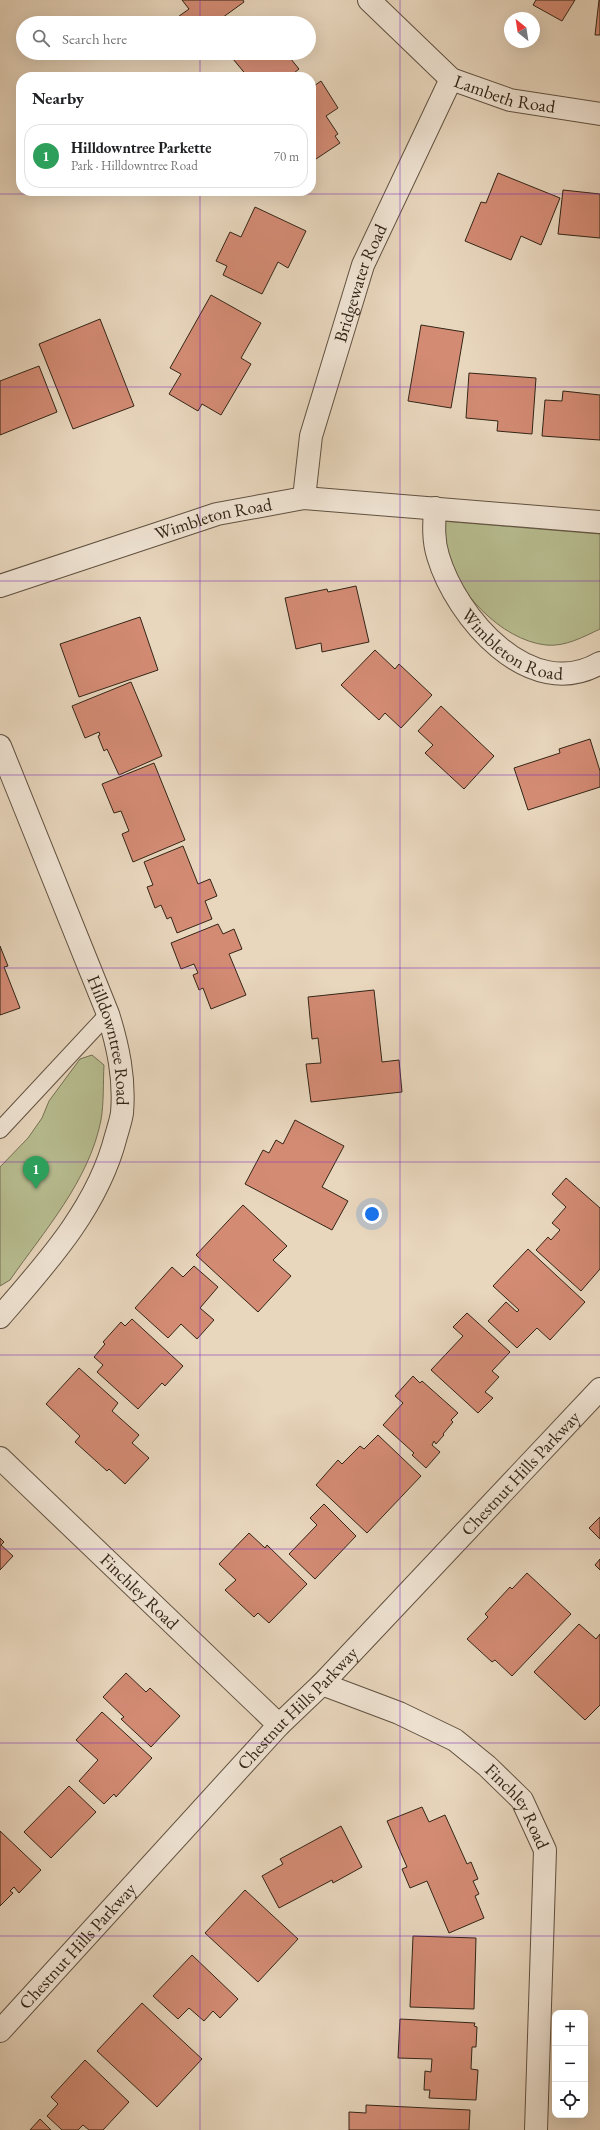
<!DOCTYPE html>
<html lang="en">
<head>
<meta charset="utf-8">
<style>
	:root { --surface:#fff; --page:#f6f6f6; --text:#202124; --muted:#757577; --line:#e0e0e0; --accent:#8f2418 }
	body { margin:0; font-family:"EB Garamond",serif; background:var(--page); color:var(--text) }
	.controls { position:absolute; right:12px; bottom:12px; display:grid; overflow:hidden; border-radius:8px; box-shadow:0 4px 16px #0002 }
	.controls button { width:36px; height:36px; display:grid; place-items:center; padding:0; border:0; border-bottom:1px solid var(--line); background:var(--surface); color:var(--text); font:20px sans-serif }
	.compass { position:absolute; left:504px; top:12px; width:36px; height:36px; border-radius:50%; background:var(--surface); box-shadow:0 4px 16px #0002; rotate:330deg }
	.you { position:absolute; left:372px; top:1214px; width:14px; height:14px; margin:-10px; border:3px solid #fff; border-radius:50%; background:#1a73e8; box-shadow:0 0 0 6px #1a73e833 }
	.badge { display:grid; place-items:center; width:26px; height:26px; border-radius:50%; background:var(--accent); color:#fff; font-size:13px; font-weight:700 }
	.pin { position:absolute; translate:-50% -33px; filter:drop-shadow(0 1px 2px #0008) }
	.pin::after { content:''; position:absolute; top:21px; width:14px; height:12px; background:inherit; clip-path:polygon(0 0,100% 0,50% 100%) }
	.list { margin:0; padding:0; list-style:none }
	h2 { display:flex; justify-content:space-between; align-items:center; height:52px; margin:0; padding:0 16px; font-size:17px }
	h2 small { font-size:13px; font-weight:400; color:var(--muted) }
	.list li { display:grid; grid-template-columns:26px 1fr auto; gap:12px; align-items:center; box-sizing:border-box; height:64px; margin:0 8px 8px; padding:0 8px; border:1px solid var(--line); border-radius:16px }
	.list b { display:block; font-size:15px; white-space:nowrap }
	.list p { margin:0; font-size:13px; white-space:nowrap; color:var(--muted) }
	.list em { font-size:13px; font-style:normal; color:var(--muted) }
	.icon { flex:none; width:22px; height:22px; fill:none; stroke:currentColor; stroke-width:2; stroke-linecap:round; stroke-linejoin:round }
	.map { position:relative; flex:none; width:600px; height:2130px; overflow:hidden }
	.search { position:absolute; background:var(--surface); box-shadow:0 4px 16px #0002; left:16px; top:16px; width:300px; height:44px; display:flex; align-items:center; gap:10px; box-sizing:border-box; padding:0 14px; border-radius:22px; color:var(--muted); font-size:15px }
	.panel { position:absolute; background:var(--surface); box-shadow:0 4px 16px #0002; left:16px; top:72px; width:300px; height:124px; border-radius:16px }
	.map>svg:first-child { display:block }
	.green { fill:#b7bd90; stroke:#757154 }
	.building { fill:#d38b74; stroke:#332517 }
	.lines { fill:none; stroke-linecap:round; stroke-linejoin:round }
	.lane-casing { stroke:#605140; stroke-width:18 }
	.street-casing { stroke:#605140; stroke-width:24 }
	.lane { stroke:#f0e4d4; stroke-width:16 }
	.street { stroke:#f0e4d4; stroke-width:22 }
	.grid { fill:none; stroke:#7b2cbf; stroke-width:1; stroke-opacity:0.55 }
	.labels { text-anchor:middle; stroke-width:3.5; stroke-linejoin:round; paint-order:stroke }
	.street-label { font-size:18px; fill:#332517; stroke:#f0e4d4 }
</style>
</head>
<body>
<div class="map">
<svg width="600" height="2130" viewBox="0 0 600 2130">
	<rect width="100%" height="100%" fill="#e8d6bd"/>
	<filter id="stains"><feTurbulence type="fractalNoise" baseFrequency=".005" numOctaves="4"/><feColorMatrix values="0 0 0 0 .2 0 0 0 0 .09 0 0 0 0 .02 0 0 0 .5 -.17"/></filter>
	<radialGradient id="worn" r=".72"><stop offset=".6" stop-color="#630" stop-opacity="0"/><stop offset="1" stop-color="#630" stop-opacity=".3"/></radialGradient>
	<g class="green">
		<path d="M 442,521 L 600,534 L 600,629 C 583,637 565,647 546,645 C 500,640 456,590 442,548 C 439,541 442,529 442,521 Z"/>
		<path d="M 92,1055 L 104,1065 C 103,1083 104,1102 101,1120 C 89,1181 44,1231 10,1280 L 0,1286 L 0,1167 L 28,1138 L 42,1118 L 49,1101 L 80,1059 Z"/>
	</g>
	<g class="building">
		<polygon points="182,0 243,0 244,2 215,23 178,23 175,19 189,9"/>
		<polygon points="536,0 575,0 562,21 533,5"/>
		<polygon points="599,0 600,0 600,35 595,35"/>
		<polygon points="228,53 286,53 299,69 289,77 248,77"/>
		<polygon points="321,81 338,108 326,116 338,134 335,136 340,143 313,161 311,159 311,88"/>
		<polygon points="498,173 560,198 541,245 521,236 511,260 465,241 481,202 486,203"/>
		<polygon points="563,190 600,194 600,238 558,234"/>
		<polygon points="255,207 306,231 288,268 278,262 262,294 223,275 227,266 216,261 230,232 241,237"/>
		<polygon points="211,295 261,323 241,358 251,364 221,415 202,404 198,411 169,394 181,374 170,368"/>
		<polygon points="100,319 134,406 73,429 39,344"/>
		<polygon points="421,325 464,332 451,408 408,401"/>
		<polygon points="39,366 57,412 0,435 0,381"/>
		<polygon points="469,373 536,378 532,434 497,431 498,421 466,418"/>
		<polygon points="563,391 600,395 600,440 542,436 545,400 562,401"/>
		<polygon points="356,586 369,642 322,652 321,643 296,649 285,598 327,589 328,592"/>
		<polygon points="140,617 158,670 79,697 60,644"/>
		<polygon points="375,650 395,669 399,664 432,695 401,728 385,713 379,720 341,685"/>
		<polygon points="131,682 162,756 119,775 107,749 104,751 98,736 100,735 99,732 85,738 72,706"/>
		<polygon points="441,706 494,756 464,789 425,753 433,745 418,731"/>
		<polygon points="590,739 600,771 600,787 528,810 514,768 560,753 559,749"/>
		<polygon points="154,763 185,840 133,862 122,834 129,831 121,811 114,813 102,784"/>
		<polygon points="183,846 198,884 210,879 217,896 205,901 212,919 177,933 171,917 167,919 161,905 155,908 147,887 153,885 144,862"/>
		<polygon points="218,924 223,934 234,929 242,949 229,954 246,995 211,1009 203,988 199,990 193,975 198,973 194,964 181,969 171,943"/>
		<polygon points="0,946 8,966 4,967 20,1008 0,1015"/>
		<polygon points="374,990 382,1062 399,1060 402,1092 311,1102 306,1064 321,1063 318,1038 312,1039 308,997"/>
		<polygon points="295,1120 344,1146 322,1187 348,1201 332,1230 245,1184 263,1150 269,1153 276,1140 283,1144"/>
		<polygon points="566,1178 600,1208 600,1269 581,1291 536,1250 548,1237 551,1240 560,1230 552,1223 566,1207 552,1194"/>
		<polygon points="243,1205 287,1246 273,1260 291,1276 258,1312 196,1255"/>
		<polygon points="528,1249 585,1302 550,1340 537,1328 517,1348 488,1321 506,1302 517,1312 519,1310 493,1286"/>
		<polygon points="194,1266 218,1287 200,1308 214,1320 197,1339 181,1324 168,1338 135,1308 172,1267 183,1277"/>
		<polygon points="467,1313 510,1352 492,1371 499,1377 485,1392 493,1398 478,1413 431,1370 463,1336 453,1327"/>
		<polygon points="132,1319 183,1366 165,1386 162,1383 138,1409 97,1372 103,1365 94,1357 105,1344 103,1342 121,1322 125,1326"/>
		<polygon points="79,1368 118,1403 112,1411 139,1435 132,1443 149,1458 125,1484 109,1469 107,1471 75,1442 80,1436 46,1404"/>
		<polygon points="413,1376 420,1383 422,1381 458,1413 451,1420 453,1422 443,1434 444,1435 436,1444 434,1441 432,1445 440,1452 426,1468 412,1455 414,1453 383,1425 403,1403 395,1396"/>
		<polygon points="378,1435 421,1476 367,1533 316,1485 338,1460 342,1464 360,1446 364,1449"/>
		<polygon points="324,1504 356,1536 315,1579 289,1554 317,1525 310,1518"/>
		<polygon points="600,1517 600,1539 589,1528"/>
		<polygon points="249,1533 265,1548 267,1545 307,1584 269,1623 258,1613 254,1617 225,1590 236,1580 219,1564"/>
		<polygon points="0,1538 4,1542 1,1545 13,1556 0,1570"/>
		<polygon points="600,1559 600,1570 595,1565"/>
		<polygon points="527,1573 571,1614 512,1676 495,1660 492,1662 467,1639 488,1617 485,1614 510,1587 512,1589"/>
		<polygon points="579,1624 596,1639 600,1634 600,1705 585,1720 534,1672"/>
		<polygon points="126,1673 146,1692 150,1688 180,1716 151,1747 121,1719 124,1717 103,1697"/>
		<polygon points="102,1712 152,1758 116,1797 114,1794 104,1804 79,1781 98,1760 76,1740"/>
		<polygon points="69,1786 96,1812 51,1858 24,1832"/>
		<polygon points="422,1807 429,1822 445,1815 467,1864 471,1862 478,1879 473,1881 479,1894 475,1896 484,1918 449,1933 427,1881 410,1888 402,1869 407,1867 387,1821"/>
		<polygon points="341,1826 362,1867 333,1883 332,1880 279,1908 262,1876 283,1864 280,1859"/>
		<polygon points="0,1831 41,1870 19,1893 14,1887 10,1891 13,1893 0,1906"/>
		<polygon points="245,1890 298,1939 258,1982 205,1933"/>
		<polygon points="413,1936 476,1938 474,2009 410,2007"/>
		<polygon points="192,1955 238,1999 220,2018 213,2011 204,2021 189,2008 178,2019 153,1996"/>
		<polygon points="142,2003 202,2059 157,2107 97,2051"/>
		<polygon points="400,2019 475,2023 474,2026 477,2027 476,2047 472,2047 471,2069 478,2070 476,2100 429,2098 430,2090 424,2090 425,2071 431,2072 432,2059 398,2058"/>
		<polygon points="85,2060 129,2102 103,2130 89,2130 83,2125 78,2130 62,2130 47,2116 58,2104 51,2097"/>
		<polygon points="366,2105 470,2110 469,2130 349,2130 349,2112 366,2113"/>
		<polygon points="40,2119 51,2130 30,2130"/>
	</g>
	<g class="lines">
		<g class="lane-casing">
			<polyline id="lane" points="0,1130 108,1014"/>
		</g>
		<g class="street-casing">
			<g id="street">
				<path id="s1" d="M 369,0 L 451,79 L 510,100 L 600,114"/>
				<path id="s2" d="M 304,498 L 311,436 L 363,265 L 451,79"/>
				<path id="s3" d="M 435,508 C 434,525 433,540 438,556 C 456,617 530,704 600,663"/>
				<path id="s4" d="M 0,586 L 217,514 L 304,498 L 600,522"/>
				<path id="s5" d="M 0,746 L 108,1014 C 118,1046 125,1078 122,1113 C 121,1120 118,1129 116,1136 C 98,1207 47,1263 0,1317"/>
				<path id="s6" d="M 0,1458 L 279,1725"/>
				<path id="s7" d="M 322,1684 L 399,1713 L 455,1740 L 487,1766 L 522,1800 L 545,1850 L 536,2130"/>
				<path id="s8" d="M 0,2031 L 279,1725 L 322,1684 L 600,1389"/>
			</g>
		</g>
		<use href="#lane" class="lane"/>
		<use href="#street" class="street"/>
	</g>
	<path class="grid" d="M 200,0 L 200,23M 400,0 L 400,2130M 200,53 L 200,77M 200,191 L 200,2130M 0,194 L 600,194M 0,387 L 600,387M 0,581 L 600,581M 0,775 L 600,775M 0,968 L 600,968M 0,1162 L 600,1162M 0,1355 L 600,1355M 0,1549 L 600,1549M 0,1743 L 600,1743M 0,1936 L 600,1936"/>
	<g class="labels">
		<g class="street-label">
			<text dy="6" stroke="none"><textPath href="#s1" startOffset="170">Lambeth Road</textPath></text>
			<text dy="6" stroke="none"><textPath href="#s2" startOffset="223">Bridgewater Road</textPath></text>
			<text dy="6" stroke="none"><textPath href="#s4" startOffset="224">Wimbleton Road</textPath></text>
			<text dy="6" stroke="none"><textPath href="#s3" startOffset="170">Wimbleton Road</textPath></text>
			<text dy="6" stroke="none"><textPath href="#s5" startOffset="315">Hilldowntree Road</textPath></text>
			<text dy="6" stroke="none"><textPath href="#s8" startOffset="763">Chestnut Hills Parkway</textPath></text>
			<text dy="6" stroke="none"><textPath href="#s6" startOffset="193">Finchley Road</textPath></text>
			<text dy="6" stroke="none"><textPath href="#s8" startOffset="439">Chestnut Hills Parkway</textPath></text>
			<text dy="6" stroke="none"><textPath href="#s7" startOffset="237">Finchley Road</textPath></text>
			<text dy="6" stroke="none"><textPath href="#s8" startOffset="115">Chestnut Hills Parkway</textPath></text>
		</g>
	</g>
	<rect width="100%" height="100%" filter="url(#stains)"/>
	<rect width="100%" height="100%" fill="url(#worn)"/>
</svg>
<div class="controls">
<button>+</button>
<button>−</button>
<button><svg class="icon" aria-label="locate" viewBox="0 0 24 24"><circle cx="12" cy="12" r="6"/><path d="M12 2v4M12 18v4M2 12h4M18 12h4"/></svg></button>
</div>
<svg class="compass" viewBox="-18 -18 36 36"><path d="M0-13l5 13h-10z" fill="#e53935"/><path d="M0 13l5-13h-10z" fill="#757577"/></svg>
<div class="you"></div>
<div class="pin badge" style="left:36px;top:1189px;background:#2e9e5b">1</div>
<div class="search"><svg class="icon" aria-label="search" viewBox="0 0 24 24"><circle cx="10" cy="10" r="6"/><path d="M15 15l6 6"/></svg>Search here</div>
<section class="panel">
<h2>Nearby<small></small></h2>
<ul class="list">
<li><span class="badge" style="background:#2e9e5b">1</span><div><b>Hilldowntree Parkette</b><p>Park · Hilldowntree Road</p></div><em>70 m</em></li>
</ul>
</section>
</div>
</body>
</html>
